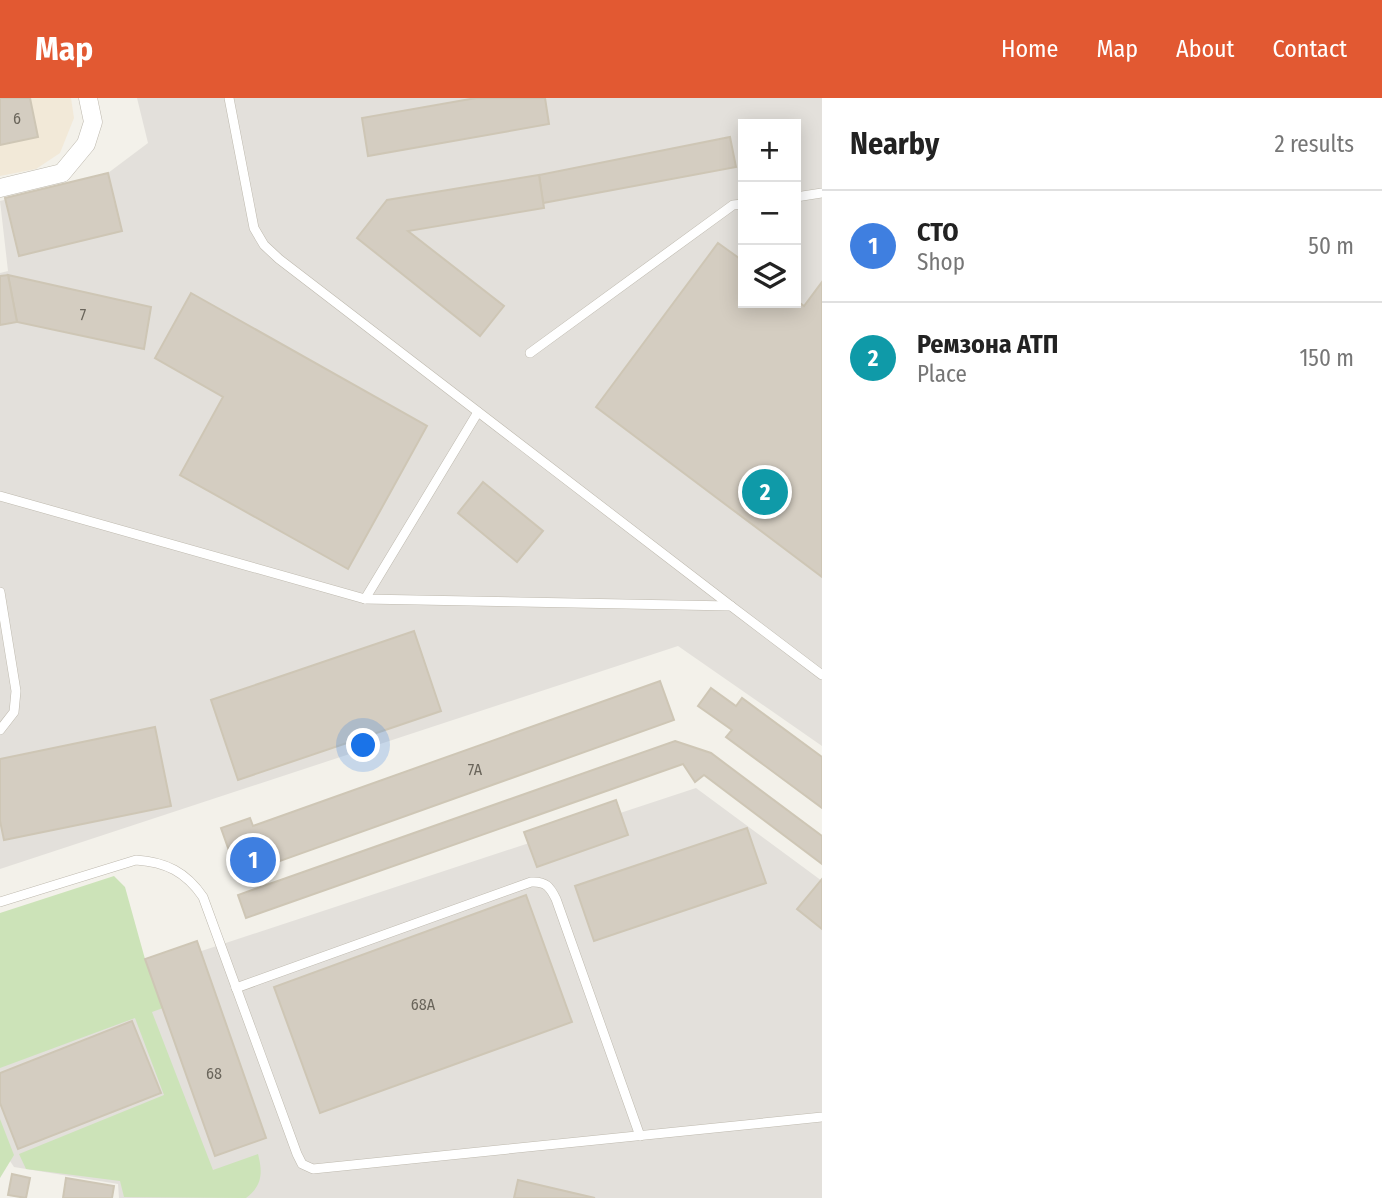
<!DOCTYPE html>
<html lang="en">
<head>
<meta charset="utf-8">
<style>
	:root { --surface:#fff; --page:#f6f6f6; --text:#222; --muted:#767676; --line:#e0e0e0; --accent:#e25932 }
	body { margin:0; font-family:"Fira Sans Condensed",sans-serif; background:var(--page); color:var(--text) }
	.controls { position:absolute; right:21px; top:21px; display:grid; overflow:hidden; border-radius:0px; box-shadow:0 4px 18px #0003 }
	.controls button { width:63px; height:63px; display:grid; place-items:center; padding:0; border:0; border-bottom:2px solid var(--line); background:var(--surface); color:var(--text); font:35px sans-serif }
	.you { position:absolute; left:364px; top:648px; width:24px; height:24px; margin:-18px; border:5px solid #fff; border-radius:50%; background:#1a73e8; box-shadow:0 0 0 10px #1a73e833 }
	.badge { display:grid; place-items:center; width:46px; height:46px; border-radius:50%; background:var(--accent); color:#fff; font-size:23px; font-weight:700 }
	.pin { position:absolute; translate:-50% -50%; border:4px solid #fff; box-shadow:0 2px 7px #0006 }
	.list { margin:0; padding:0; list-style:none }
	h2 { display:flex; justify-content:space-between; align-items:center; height:91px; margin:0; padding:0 28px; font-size:30px }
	h2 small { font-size:23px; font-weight:400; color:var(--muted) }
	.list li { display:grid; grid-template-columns:46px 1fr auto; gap:21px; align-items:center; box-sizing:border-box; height:112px; padding:0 28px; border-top:2px solid var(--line) }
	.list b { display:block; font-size:26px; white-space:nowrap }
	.list p { margin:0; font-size:23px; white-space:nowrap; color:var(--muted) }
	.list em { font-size:23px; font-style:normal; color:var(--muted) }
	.icon { flex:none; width:38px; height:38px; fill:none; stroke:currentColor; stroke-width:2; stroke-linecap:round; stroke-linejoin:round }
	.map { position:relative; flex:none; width:822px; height:1100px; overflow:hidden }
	header { display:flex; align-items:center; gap:42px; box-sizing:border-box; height:98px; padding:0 35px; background:var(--accent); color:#fff }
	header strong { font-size:33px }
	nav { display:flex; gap:38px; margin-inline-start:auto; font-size:24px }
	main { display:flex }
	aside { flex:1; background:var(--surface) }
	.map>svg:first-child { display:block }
	.commercial { fill:#f2e9d8 }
	.industrial { fill:#e3e0db; fill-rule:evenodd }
	.green { fill:#cce3b8 }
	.building { fill:#d4cdc1; stroke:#cec6b5; stroke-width:2 }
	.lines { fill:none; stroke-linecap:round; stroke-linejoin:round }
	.service-casing { stroke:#beb9ae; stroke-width:10 }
	.minor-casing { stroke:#beb9ae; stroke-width:19 }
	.service { stroke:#fff; stroke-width:9 }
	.minor { stroke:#fff; stroke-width:18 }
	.labels { text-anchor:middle; stroke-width:5; stroke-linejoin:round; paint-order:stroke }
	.number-label { font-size:16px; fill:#6a655b }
</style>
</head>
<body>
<header>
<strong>Map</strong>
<nav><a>Home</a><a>Map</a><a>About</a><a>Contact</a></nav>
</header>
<main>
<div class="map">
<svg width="822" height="1100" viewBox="0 0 822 1100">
	<rect width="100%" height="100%" fill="#f3f1ea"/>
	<polygon class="commercial" points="0,0 71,0 74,20 60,55 36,71 0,78"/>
	<g class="industrial">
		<path d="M 137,0 L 822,0 L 822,648 L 678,548 L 0,771 L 0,175 L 8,173 L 0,103 L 108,75 L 148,45 ZM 743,26 L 796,26 L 796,205 L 743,205 Z"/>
		<polygon points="696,690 822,783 822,1100 119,1100 118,1086 14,1069 0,1048 0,930 150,870"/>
	</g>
	<g class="green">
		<path d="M 114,778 L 125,789 L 145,861 L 163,910 L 152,914 L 213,1072 L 258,1056 C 263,1075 262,1088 246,1100 L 124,1099 L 120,1083 L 26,1071 L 19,1056 L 164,997 L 135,920 L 0,970 L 0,815 Z"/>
		<polygon points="0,1021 14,1057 0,1080"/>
	</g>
	<g class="building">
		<polygon points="0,0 30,0 38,39 0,47"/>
		<polygon points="476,0 545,0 549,26 368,58 362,20"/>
		<polygon points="730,39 736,69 543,105 539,77"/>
		<polygon points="108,75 122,133 19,158 5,100"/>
		<polygon points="539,77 544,110 408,133 504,208 480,238 357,140 387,102"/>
		<polygon points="718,145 743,163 743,205 796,205 796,202 804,208 822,184 822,479 596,309"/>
		<polygon points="8,177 151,209 144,251 17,224"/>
		<polygon points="8,177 17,224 0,227 0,178"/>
		<polygon points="191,195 427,328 348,471 180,377 223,299 155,260"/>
		<polygon points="483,384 543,433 517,464 458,415"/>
		<polygon points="414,533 441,613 238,682 211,602"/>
		<polygon points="660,583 674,622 238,778 221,730 250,720 253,728"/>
		<polygon points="711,590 736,608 742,600 822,659 822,710 726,639 732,632 698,608"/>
		<polygon points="155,629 171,708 4,742 0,723 0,661"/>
		<polygon points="675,643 711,655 822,738 822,766 704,677 695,684 683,666 246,820 238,797"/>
		<polygon points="616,702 628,737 537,769 524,734"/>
		<polygon points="747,730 766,785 594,843 575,788"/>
		<polygon points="822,781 822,831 797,811"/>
		<polygon points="526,797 572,924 320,1015 274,889"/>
		<polygon points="197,843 266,1040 215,1058 145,861"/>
		<polygon points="132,923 161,995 18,1051 0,1005 0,975"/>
		<polygon points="12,1076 30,1080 26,1100 8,1097"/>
		<polygon points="66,1080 114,1088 112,1100 63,1100"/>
		<polygon points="518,1082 595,1100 514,1100"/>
	</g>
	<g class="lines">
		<g class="service-casing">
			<g id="service">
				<polyline points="229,0 254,130 264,147 279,161 731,508"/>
				<polyline points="796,99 822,95"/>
				<polyline points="530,255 733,107 743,106"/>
				<polyline points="0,398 365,501 731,508 822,577"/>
				<polyline points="0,494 16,593 14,614 0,632"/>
				<polyline points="365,501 478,314"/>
				<path d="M 0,804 L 136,762 C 166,764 186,774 203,799 L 297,1056 L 302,1066 L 313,1071 L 822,1019"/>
				<path d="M 236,890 L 531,784 C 546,783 550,789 556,801 L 640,1038"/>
			</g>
		</g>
		<g class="minor-casing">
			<polyline id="minor" points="0,90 62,75 86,46 93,24 88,0"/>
		</g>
		<use href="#service" class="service"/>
		<use href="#minor" class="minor"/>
	</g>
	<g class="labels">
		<g class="number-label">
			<text x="17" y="26">6</text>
			<text x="83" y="222">7</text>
			<text x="475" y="677">7А</text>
			<text x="423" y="912">68А</text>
			<text x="214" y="981">68</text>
		</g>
	</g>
</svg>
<div class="controls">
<button>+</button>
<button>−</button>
<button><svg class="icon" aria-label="layers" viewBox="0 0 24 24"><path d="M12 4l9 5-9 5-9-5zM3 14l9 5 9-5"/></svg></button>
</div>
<div class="you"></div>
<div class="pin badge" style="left:253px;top:762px;background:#3f7fe0">1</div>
<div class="pin badge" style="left:765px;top:394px;background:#0f9aa8">2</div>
</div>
<aside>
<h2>Nearby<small>2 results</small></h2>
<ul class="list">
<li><span class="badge" style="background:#3f7fe0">1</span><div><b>СТО</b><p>Shop</p></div><em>50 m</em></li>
<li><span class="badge" style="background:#0f9aa8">2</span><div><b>Ремзона АТП</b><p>Place</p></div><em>150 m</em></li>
</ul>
</aside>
</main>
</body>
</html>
